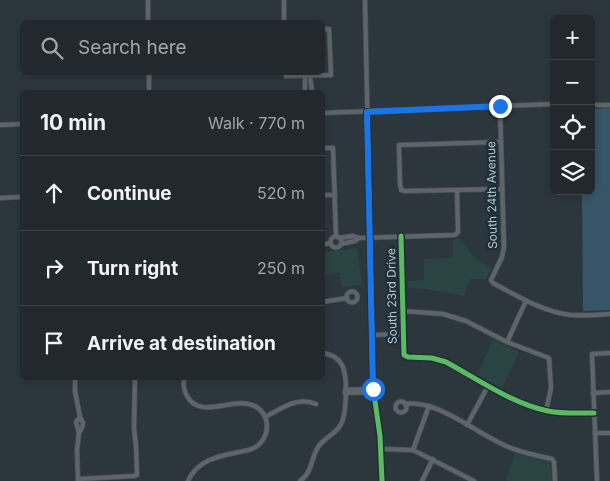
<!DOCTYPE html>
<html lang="en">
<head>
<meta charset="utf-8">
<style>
	:root { --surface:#21292e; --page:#293136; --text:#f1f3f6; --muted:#a2a6aa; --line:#3e454a }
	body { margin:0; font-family:Inter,sans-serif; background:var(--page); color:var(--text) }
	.controls { position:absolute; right:15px; top:15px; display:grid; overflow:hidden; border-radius:8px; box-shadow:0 2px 8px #0003 }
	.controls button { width:45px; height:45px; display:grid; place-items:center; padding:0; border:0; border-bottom:1px solid var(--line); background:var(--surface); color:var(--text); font:25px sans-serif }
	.stop { position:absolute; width:15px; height:15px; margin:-11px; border:4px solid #1a73e8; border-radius:50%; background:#fff }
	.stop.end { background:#1a73e8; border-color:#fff; box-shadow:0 1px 5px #0008 }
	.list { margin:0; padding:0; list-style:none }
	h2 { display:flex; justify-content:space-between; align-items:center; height:65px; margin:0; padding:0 20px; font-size:21px }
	h2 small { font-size:16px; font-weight:400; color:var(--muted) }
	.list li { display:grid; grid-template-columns:32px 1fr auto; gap:15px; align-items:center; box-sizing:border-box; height:75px; padding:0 20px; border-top:1px solid var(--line) }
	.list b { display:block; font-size:19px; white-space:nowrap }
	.list em { font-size:16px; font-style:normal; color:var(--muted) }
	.icon { flex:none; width:28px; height:28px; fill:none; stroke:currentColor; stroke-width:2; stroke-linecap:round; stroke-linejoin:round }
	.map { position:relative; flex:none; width:610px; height:481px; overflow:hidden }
	.search { position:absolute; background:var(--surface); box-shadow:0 2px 8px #0003; left:20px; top:20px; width:305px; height:55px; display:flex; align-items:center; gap:12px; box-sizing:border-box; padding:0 18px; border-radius:8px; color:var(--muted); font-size:19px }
	.panel { position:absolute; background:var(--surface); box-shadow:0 2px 8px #0003; left:20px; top:90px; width:305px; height:290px; border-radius:8px }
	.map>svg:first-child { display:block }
	.green { fill:#294442 }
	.water { fill:#385567 }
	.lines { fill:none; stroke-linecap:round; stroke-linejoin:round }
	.minor-casing { stroke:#4b5257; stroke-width:5.5 }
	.minor { stroke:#5d656a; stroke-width:4 }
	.cycleway-casing { stroke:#1f2f38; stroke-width:8 }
	.cycleway { stroke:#5cba63; stroke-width:5 }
	.route { stroke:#1a73e8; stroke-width:6 }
	.labels { text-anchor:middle; stroke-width:5; stroke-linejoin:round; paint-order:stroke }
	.street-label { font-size:12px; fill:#b8c4cd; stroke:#1f2f38 }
</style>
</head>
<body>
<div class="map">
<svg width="610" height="481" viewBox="0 0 610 481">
	<rect width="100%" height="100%" fill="#2c373d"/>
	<g class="green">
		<polygon points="323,34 325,34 326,69 323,69"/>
		<polygon points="459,238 474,257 492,268 486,279 470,279 464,296 427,289 408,288 408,281 424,280 424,259 452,258 453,256 453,240"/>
		<polygon points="357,248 362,285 342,287 340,273 323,275 323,252"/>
		<polygon points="493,340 519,352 502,388 477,375"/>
		<polygon points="515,453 550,462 552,481 506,481"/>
	</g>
	<polygon class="water" points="610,108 610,310 583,311 582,191 591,191 591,109"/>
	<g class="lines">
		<g class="minor-casing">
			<g id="minor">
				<polyline points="148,0 148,22"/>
				<polyline points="284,0 284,22"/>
				<polyline points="365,0 373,387 380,436 382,481"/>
				<polyline points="149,72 149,92"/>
				<polyline points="285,72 286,76 331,75 329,29 322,29"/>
				<polyline points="310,76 312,92"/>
				<polyline points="305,92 305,76"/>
				<polyline points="591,105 610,105"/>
				<path d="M 500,107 L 504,247 L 502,257 L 491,280 L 493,283 C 517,296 543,312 571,315 C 584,316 597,315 610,314"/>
				<polyline points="322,113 554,104"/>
				<polyline points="0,125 22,124"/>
				<polyline points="501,142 399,145 400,184 401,190 405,191 502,189"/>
				<polyline points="322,148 333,148 336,236"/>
				<polyline points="322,195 335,195"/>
				<polyline points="0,198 22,197"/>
				<path d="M 401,236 L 404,355 L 408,357 L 432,358 L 446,362 C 477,379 513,404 548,411 C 563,414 578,413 594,413"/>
				<circle cx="336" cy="242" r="5.5"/>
				<polyline points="339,238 353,236 359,238 455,235 458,232 457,190"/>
				<polyline points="341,244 355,241 359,238"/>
				<polyline points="322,245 330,243"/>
				<circle cx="352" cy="297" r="5.5"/>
				<polyline points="322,302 347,298"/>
				<polyline points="403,311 443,314 466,321 507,342 549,358 551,388 546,411"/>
				<polyline points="372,335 403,334"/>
				<polyline points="507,342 526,301"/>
				<polyline points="75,378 75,391 80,417 83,423 82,428 79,432 77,450 78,481"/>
				<path d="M 185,378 C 182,384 184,390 187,396 C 200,420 233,397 252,405 C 272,412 271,439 254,448 C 250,450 244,451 239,452 C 219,456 197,460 188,481"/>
				<polyline points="345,390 373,389"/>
				<polyline points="345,393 373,392"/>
				<polyline points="593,393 610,392"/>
				<circle cx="401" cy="407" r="5.5"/>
				<path d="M 405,404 C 437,398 481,437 511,448 C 524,453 538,456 552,459 L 554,462 L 555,481"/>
				<path d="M 265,417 C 281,409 297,396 316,404"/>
				<polyline points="467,425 488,386"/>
				<polyline points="79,432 76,422 80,417"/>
				<polyline points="595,433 610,433"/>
				<polyline points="381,449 413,450 474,481"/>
				<polyline points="413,450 429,406"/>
				<polyline points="78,479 134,476 137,475 136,446 134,428 135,378"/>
				<path d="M 300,481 C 312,473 311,459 318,447 C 324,438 335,434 340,426 C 347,415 348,376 342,365 C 338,357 330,354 322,353"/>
				<polyline points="422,481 433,459"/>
				<polyline points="597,481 592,354 610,353"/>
			</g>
		</g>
		<use href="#minor" class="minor"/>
		<g class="cycleway-casing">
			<g id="cycleway">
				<polyline points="367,112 373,387 380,436 382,481"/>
				<path d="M 401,236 L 404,355 L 408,357 L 432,358 L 446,362 C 477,379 513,404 548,411 C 563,414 578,413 594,413"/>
			</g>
		</g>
		<use href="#cycleway" class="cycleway"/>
	</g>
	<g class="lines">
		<polyline class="route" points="373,389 367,112 500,106"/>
	</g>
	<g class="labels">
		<g class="street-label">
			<text transform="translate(492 195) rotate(-91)" y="4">South 24th Avenue</text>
			<text transform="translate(392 296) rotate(-91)" y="4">South 23rd Drive</text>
		</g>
	</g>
</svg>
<div class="controls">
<button>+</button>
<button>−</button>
<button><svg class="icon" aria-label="locate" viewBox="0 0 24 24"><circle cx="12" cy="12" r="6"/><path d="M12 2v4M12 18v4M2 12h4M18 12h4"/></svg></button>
<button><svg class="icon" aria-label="layers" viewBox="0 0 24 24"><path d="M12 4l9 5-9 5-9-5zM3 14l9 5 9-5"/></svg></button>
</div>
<div class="stop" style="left:373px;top:389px"></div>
<div class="stop end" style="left:500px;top:106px"></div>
<div class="search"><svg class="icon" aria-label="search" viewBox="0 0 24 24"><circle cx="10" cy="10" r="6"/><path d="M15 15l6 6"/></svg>Search here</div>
<section class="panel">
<h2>10 min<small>Walk · 770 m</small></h2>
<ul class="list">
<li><svg class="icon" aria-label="ahead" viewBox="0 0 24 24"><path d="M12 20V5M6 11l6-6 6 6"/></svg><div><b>Continue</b></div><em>520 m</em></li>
<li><svg class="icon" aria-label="right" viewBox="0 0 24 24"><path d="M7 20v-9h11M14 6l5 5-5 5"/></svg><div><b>Turn right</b></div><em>250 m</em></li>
<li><svg class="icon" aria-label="arrive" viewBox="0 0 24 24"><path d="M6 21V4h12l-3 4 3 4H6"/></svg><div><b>Arrive at destination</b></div></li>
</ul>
</section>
</div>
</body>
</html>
